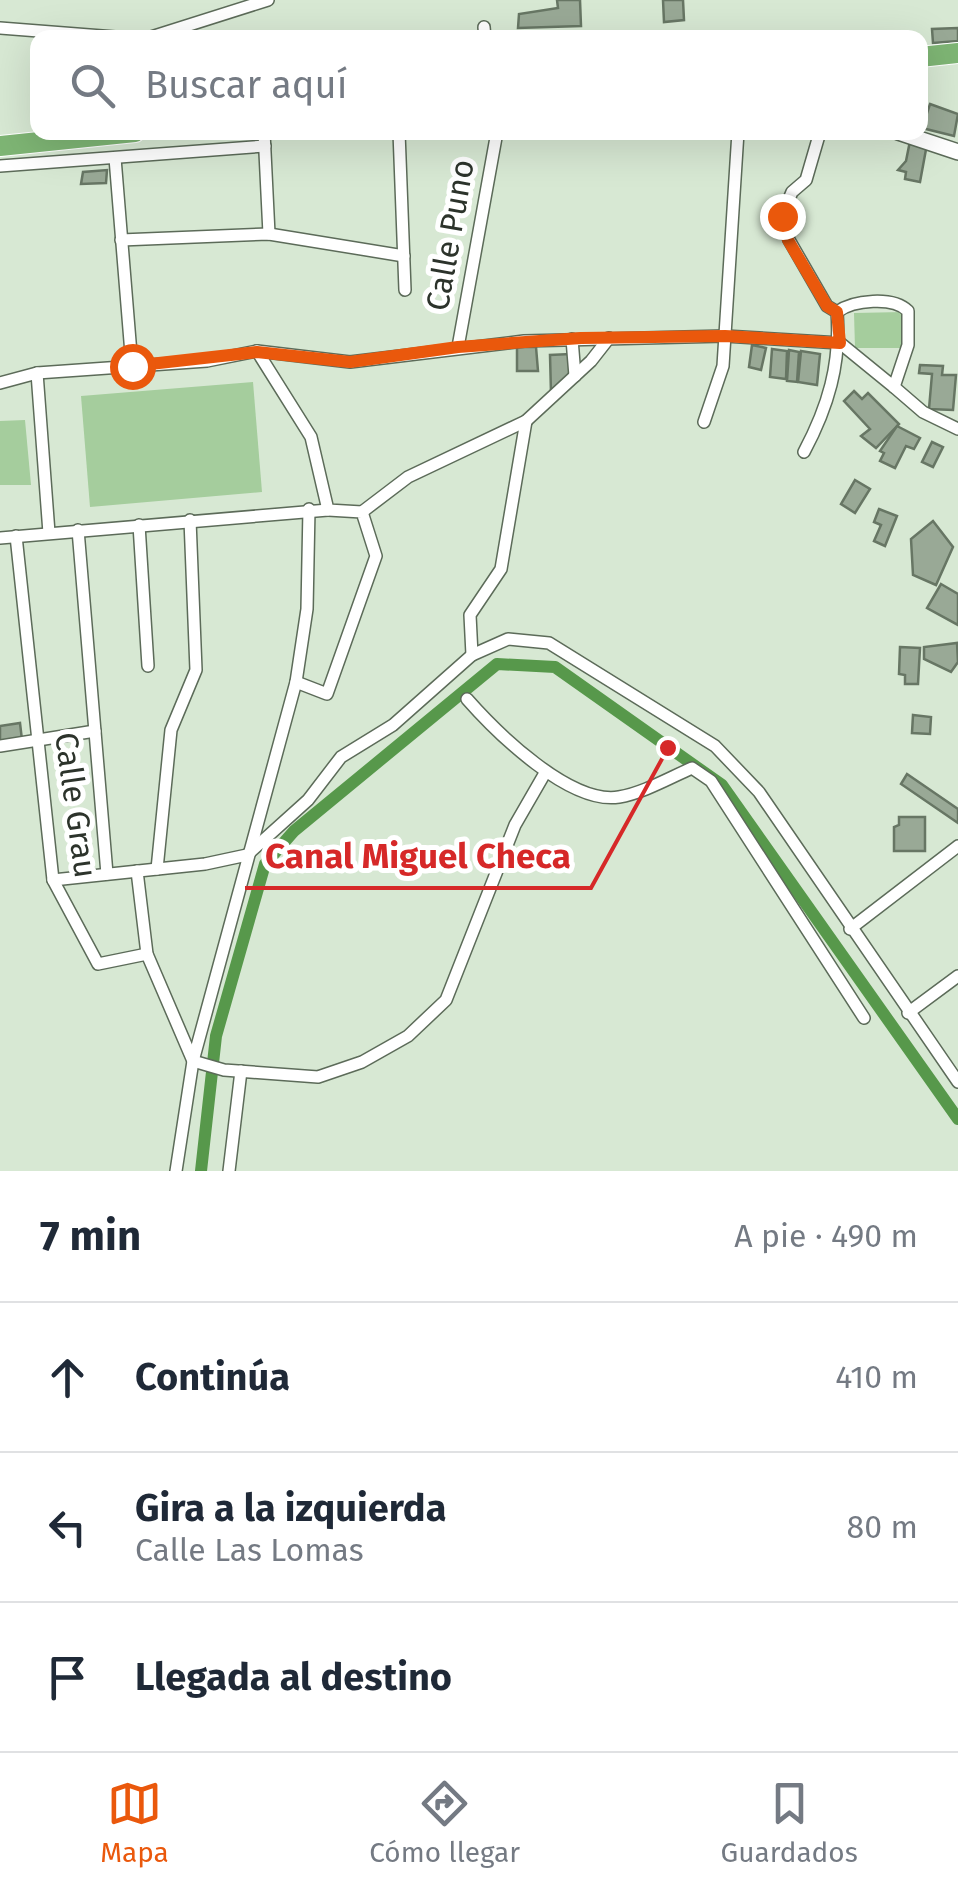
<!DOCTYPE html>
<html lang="es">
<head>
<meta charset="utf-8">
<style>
	:root { --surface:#fff; --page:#f6f6f7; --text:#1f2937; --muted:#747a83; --line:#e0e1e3; --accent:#ea580c }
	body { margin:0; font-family:"Fira Sans",sans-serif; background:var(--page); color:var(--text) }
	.stop { position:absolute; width:30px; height:30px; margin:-22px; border:8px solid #ea580c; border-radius:50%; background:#fff }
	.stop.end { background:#ea580c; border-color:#fff; box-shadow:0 2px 10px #0008 }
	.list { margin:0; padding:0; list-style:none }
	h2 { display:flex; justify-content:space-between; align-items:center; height:130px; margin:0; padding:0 40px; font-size:42px }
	h2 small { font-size:32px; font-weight:400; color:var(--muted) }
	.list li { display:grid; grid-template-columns:65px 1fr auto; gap:30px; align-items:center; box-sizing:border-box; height:150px; padding:0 40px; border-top:2px solid var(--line) }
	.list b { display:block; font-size:38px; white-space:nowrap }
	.list p { margin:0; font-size:32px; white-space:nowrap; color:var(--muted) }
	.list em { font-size:32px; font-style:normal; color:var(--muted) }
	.icon { flex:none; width:55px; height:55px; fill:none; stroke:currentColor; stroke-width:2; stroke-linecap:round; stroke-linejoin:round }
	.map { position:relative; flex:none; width:958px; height:1171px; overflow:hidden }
	.search { position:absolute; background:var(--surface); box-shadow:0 10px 40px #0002; left:30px; right:30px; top:30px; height:110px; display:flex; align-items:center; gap:25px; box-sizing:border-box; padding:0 35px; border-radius:20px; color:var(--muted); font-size:38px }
	.sheet { height:580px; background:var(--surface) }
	nav { display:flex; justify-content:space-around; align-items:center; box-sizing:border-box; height:140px; border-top:2px solid var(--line); background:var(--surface); font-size:28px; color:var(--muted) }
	nav a { display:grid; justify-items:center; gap:5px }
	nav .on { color:var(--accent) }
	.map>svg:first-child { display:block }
	.green { fill:#a5cd9d }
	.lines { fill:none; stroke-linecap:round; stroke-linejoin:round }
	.canal { stroke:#57984b; stroke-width:12 }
	.building { fill:#99a996; stroke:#677664; stroke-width:2.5 }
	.street-casing { stroke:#5c6b59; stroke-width:14 }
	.secondary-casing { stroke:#5c6b59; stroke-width:18 }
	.highway-casing { stroke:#fff; stroke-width:22 }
	.street { stroke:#fff; stroke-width:11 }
	.secondary { stroke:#fff; stroke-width:15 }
	.highway { stroke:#7eb574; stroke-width:20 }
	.route { stroke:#ea580c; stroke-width:12 }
	.labels { text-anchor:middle; stroke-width:10; stroke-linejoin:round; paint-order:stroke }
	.street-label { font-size:32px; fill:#2c332b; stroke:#fff }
	.leader { fill:none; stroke:#d62828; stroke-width:4 }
	.callout-dot { fill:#d62828; stroke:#fff; stroke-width:4 }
	.callout-label { font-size:35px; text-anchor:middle; font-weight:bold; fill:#d62828; stroke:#fff; stroke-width:10; stroke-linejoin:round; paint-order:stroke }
</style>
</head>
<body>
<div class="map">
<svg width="958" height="1171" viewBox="0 0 958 1171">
	<rect width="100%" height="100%" fill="#d7e8d3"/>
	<g class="green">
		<polygon points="903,312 902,348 855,348 854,313"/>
		<polygon points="253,382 262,492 90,507 81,396"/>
		<polygon points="25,420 31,485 0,485 0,421"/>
	</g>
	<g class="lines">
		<polyline class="canal" points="201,1171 216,1036 265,864 294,831 497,664 555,667 722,785 958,1119"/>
	</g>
	<g class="building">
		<polygon points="557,0 580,0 581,26 518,28 519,14 558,8"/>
		<polygon points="663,0 683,0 684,20 664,22"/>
		<polygon points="958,28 958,41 933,43 932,29"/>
		<polygon points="930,104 958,114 954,136 922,128"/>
		<polygon points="910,141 927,144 920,182 905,179 906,172 898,170 906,161"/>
		<polygon points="107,170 106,183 81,184 83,172"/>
		<polygon points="752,345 766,348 761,370 749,367"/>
		<polygon points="517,347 536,347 538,371 517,371"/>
		<polygon points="772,349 787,351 786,379 770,377"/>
		<polygon points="789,350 799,352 797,382 787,381"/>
		<polygon points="801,351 820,354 817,385 798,382"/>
		<polygon points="570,354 569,377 551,393 550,355"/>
		<polygon points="920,365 943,366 942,375 956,375 953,410 929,409 932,374 919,373"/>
		<polygon points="854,391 862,399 868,393 899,424 876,448 861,436 870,429 844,401"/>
		<polygon points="897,426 920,438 914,449 906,446 895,468 880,461 884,453 880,451"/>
		<polygon points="932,442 943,447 933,467 922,462"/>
		<polygon points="855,480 870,489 855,513 841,504"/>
		<polygon points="879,509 897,516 885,546 874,541 881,525 874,522"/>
		<polygon points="933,521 953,547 936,585 913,575 911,539"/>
		<polygon points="941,584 958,594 958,625 927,608"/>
		<polygon points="957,643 958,662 951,672 924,659 924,647"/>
		<polygon points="900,647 920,648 918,684 905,684 905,675 899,674"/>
		<polygon points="913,715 931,717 930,734 912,733"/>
		<polygon points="20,723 22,740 0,743 0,726"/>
		<polygon points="907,774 958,809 958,823 901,784"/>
		<polygon points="899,817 925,817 925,851 894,851 894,827 899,825"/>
	</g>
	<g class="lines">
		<g class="street-casing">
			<g id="street">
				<polyline points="484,27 485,38"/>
				<polyline points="0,28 128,38"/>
				<polyline points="148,38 268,0"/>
				<polyline points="264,132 269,234"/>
				<polyline points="399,132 405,290"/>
				<polyline points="115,158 132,366"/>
				<polyline points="0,166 265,146"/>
				<polyline points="121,240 269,234 404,256"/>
				<polyline points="572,339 575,376"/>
				<polyline points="458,347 497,132"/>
				<polyline points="257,351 311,437 328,510 362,512 376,556 327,694 296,682"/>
				<polyline points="37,373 49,533"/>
				<path d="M 0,383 L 37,373 L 207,361 L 257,351 L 350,362 L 524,341 L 725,336 L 840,343 L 894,387 L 908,345 L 908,311 C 893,296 853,300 837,312"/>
				<polyline points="894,387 923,412 958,429"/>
				<polyline points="704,422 723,366 738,132"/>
				<path d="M 804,452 C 828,407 841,364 837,312 L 827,306 L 789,240 L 782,216 L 792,192 L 806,180 L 820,132"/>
				<polyline points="362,512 408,477 526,421 591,361 609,338"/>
				<polyline points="139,525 148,666"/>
				<polyline points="78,530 107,874"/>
				<polyline points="16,536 53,880 98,964 147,954"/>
				<polyline points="0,538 328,510"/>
				<polyline points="472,655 470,615 501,569 526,421"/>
				<path d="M 467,699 C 497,733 570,805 619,797 C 643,793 669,778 692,768 L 711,781 L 864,1018"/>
				<polyline points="0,746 95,731"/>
				<polyline points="157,869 171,730 196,670 190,520"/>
				<polyline points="137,871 147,954 193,1061 224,1070 318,1077 362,1062 408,1036 446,1000 515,825 545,773"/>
				<polyline points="53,880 205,864 247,855 308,800 341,757 393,725 472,655 508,639 549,643 715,746 759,792 958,1082"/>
				<polyline points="850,929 958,846"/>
				<polyline points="908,1013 958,976"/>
				<polyline points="176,1171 193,1061 296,682 307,609 309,509"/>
				<polyline points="229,1171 241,1071"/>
			</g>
		</g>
		<g class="secondary-casing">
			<polyline id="secondary" points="898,132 958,152"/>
		</g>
		<g class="highway-casing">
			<g id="highway">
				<polyline points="920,57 958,53"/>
				<polyline points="0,146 135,132"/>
			</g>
		</g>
		<use href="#street" class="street"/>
		<use href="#secondary" class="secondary"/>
		<use href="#highway" class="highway"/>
	</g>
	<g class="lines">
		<polyline class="route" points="132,366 257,352 350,362 458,347 581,338 725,336 840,343 837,312 827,306 788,240 782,216"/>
	</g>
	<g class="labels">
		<g class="street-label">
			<text transform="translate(450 235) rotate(-80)" y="11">Calle Puno</text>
			<text transform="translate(76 805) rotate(82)" y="11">Calle Grau</text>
		</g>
	</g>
	<path class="leader" d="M668 748L591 888H245"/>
	<circle class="callout-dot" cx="668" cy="748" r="10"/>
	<g class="callout-label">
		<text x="418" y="868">Canal Miguel Checa</text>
	</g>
</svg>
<div class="stop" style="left:132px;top:366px"></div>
<div class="stop end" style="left:782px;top:216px"></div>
<div class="search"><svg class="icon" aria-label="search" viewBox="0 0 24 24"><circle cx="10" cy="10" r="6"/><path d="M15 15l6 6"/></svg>Buscar aquí</div>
</div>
<section class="sheet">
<h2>7 min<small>A pie · 490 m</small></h2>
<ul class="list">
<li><svg class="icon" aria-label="ahead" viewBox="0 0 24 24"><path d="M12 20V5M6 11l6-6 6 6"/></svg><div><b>Continúa</b></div><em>410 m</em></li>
<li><svg class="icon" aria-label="left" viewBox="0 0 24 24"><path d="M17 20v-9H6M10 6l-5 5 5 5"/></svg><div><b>Gira a la izquierda</b><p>Calle Las Lomas</p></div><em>80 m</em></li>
<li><svg class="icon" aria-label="arrive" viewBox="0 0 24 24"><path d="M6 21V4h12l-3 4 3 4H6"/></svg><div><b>Llegada al destino</b></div></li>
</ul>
</section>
<nav>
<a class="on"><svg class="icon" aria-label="map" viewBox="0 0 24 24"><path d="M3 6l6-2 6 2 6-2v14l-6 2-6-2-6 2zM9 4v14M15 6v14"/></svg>Mapa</a>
<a><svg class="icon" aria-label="directions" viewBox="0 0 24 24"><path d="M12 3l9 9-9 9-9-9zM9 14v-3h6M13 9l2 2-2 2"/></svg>Cómo llegar</a>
<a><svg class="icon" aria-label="saved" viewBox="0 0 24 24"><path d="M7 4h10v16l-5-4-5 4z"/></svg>Guardados</a>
</nav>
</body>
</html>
